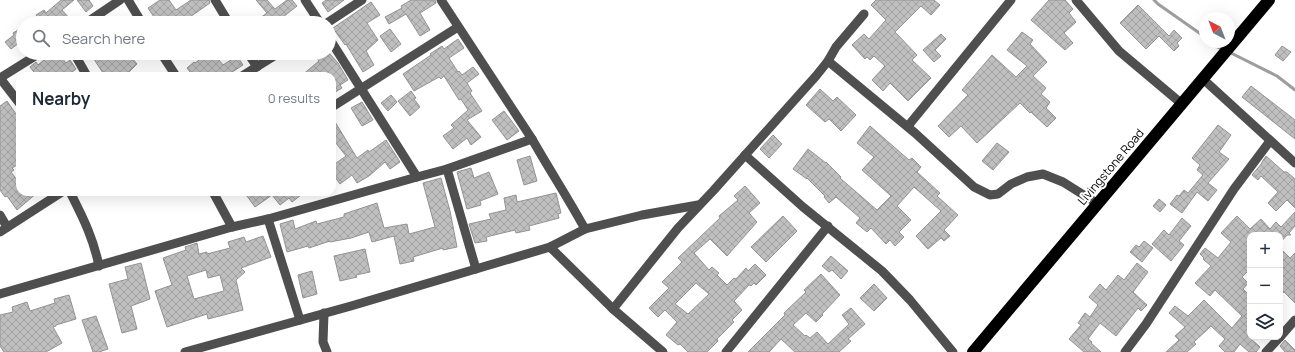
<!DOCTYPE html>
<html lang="en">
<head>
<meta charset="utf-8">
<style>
	:root { --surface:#fff; --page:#f2f2f3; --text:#1f2937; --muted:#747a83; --line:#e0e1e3 }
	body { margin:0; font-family:Manrope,sans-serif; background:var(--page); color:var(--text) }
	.controls { position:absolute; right:12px; bottom:12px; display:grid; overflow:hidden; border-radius:8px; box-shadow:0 4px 16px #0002 }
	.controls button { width:36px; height:36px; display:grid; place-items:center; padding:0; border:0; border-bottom:1px solid var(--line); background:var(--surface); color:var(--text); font:20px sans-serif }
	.compass { position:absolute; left:1199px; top:12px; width:36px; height:36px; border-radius:50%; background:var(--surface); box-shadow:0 4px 16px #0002; rotate:318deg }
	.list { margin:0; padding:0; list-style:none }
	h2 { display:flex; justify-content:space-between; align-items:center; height:52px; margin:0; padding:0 16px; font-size:17px }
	h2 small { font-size:13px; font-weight:400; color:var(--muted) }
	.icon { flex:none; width:22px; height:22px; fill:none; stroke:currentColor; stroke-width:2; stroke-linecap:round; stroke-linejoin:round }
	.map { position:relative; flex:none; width:1295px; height:352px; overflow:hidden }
	.search { position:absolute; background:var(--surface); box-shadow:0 4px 16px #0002; left:16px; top:16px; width:320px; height:44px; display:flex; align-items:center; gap:10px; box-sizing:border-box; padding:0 14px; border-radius:22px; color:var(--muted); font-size:15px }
	.panel { position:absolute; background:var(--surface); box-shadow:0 4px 16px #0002; left:16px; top:72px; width:320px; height:124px; border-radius:12px }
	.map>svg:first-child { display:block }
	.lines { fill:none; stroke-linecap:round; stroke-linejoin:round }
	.stream { stroke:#9d9d9d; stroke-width:3 }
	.building { fill:url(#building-cross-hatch); stroke:#939393; fill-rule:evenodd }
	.minor { stroke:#4f4f4f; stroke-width:9 }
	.highway { stroke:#000; stroke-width:12 }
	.labels { text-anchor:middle; stroke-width:4; stroke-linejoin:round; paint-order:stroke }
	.street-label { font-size:12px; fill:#000; stroke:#fff }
</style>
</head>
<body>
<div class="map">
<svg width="1295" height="352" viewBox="0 0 1295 352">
	<defs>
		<pattern id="building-cross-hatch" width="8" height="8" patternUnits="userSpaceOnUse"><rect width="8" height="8" fill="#bfbfbf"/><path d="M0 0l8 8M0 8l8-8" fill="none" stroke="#a2a2a2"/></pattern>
	</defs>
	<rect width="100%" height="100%" fill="#fff"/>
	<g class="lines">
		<g class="stream">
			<polyline points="1154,0 1158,4 1205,37"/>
			<polyline points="1211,42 1215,46 1224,50"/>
			<polyline points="1229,52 1277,76 1295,90"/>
		</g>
	</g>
	<g class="building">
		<polygon points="61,0 74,0 62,10 70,19 66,23 59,23 56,18 49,23 41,23 36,15 44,10 46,13"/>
		<polygon points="77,0 89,0 93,6 86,12"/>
		<polygon points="160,0 169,0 176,10 191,0 209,0 210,3 187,19 186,17 178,23 158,23 148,8"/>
		<polygon points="256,0 267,0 275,9 287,0 292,0 297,6 283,17 287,23 253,23 267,13"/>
		<polygon points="326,0 344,0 328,12 322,3"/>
		<polygon points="411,0 435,0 436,3 420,13 430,30 420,36 406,14 389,24 385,17 402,8 401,6"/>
		<polygon points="876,0 934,0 940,5 931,15 921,6 895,32 917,55 912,60 931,78 908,101 890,83 883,91 872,80 885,66 874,56 870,60 867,57 865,59 852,45 864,34 869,39 886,20 871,5"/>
		<polygon points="1049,0 1065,0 1073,9 1069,13 1076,22 1064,33 1073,43 1065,50 1031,20"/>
		<polygon points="371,2 380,15 367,23 378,40 366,51 374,65 363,72 346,44 345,45 333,28"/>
		<polygon points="1138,5 1169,36 1174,30 1182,38 1177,43 1179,46 1174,51 1159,36 1146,49 1120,23"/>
		<polygon points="23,27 23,40 11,49 5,42 14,35 13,33"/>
		<polygon points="390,29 401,44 391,52 380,36"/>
		<polygon points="1022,32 1033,40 1030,44 1047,62 1033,76 1046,88 1041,94 1050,102 1046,108 1056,118 1047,127 1031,112 1030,113 1020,103 977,143 961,126 949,137 938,126 968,95 962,90 992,55 1016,77 1027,66 1007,50"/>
		<polygon points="941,34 946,39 935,50 941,56 934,62 923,50"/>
		<polygon points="458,39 464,48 449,58 458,72 459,71 462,75 473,67 479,74 467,83 472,91 470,93 482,111 467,120 481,137 471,145 467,138 453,149 443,136 454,128 451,125 468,110 461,99 459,100 444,76 441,79 439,77 414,91 403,74 431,55 430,54 442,46 444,49"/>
		<polygon points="1282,46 1291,52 1283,61 1275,55"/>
		<polygon points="52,53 58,53 66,63 70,60 76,69 67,76 37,76 30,67 36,62 38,65"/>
		<polygon points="90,53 128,53 137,64 125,76 105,76"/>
		<polygon points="209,53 213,53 223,65 237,56 243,65 226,76 193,76 187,68 194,62 195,63"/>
		<polygon points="312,53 329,53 338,63 348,80 340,85 342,88 332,94 332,76 301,76 319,61"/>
		<polygon points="1251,86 1295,120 1295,139 1242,97"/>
		<polygon points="820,89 833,101 837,97 856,115 841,131 829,119 825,122 806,105"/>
		<polygon points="411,91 416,98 414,99 420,107 410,116 398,101"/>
		<polygon points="391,95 397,102 388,111 381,103"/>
		<polygon points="7,101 16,114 20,110 20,146 16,149 20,155 20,163 12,168 14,170 11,172 20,184 20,192 38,192 17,210 7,196 5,197 0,190 0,106"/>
		<polygon points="362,102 373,120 362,126 351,108"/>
		<polygon points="504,111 519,131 507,140 492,120"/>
		<polygon points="332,117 357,158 368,150 369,152 386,140 400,162 390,169 385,162 369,176 357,183 352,175 340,184 332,173 332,166 346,156 332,138"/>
		<polygon points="1218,125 1231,135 1219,152 1229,159 1208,183 1217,190 1208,201 1197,192 1182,213 1170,204 1177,195 1179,196 1184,190 1188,193 1203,175 1197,170 1200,165 1192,158"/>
		<polygon points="870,126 909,160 912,158 921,167 917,172 940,193 937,196 958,215 944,230 950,236 944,241 941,238 928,249 916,236 941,211 914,187 897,206 911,220 899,232 904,237 895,246 890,240 886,244 871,228 867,232 856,223 860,218 836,197 829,203 824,197 825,196 807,178 807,179 793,169 808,149 826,163 826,162 841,177 840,178 877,210 891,196 862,170 874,157 857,143"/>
		<polygon points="773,135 782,144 769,158 760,149"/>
		<polygon points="997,143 1009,152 993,170 982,161"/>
		<polygon points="530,156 537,181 524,185 517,160"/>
		<polygon points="1266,156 1284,172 1287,172 1295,179 1295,208 1287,200 1276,211 1268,203 1278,192 1261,176 1258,180 1252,175 1262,163 1262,162"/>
		<polygon points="471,168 474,178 489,172 498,194 480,201 481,205 467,209 457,172"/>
		<polygon points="441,178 450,211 457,247 443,250 443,248 413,257 414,261 400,264 394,236 372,242 369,232 351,238 330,242 330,241 309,248 308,246 287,252 280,224 293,220 295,229 316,221 317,224 344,217 344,214 377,203 384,228 407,224 409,234 435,227 423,183"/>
		<path d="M 745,186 L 760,203 L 749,213 L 757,222 L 727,256 L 710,239 L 694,253 L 709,270 L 712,267 L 719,273 L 717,275 L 727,285 L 734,278 L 736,279 L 746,268 L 748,271 L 755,264 L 766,275 L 756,285 L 754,283 L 751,286 L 749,285 L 734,301 L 742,310 L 732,320 L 734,322 L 717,339 L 718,341 L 707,352 L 688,352 L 680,344 L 678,345 L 666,335 L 677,322 L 665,310 L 658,317 L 649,308 L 669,288 L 662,282 L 682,262 L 678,258 L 720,218 L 719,216 L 738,200 L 734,196 ZM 696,283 L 709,294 L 688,314 L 675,304 Z"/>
		<polygon points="244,192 305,192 292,202 289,198 280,205 272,195 255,207"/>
		<polygon points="556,193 561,213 558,214 559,218 529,226 530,230 516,233 515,230 486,237 487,241 475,243 469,224 491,219 489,214 506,210 504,198 516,195 517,202"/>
		<polygon points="1159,199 1166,205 1160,212 1153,206"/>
		<polygon points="1295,212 1295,226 1289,233 1291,235 1287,235 1280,243 1280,235 1250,235 1250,269 1242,277 1248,283 1243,289 1250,296 1250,338 1260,347 1256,352 1249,352 1240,344 1234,352 1225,352 1219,346 1225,339 1211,326 1194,342 1196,344 1187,352 1166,352 1179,340 1175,336 1185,327 1169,313 1175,306 1188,316 1204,300 1232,328 1242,316 1215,290 1210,296 1195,283 1211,266 1203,259 1204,258 1200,254 1205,248 1218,258 1231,242 1221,233 1237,216 1250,229 1261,219 1270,229 1276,222 1281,227"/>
		<polygon points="783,216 797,231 766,262 751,247"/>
		<polygon points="1182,218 1191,226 1179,241 1184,245 1171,261 1152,244 1164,230 1169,235"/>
		<path d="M 263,236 L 271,257 L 241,268 L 245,272 L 236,280 L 243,310 L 208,319 L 207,314 L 167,327 L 155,291 L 172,285 L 163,258 L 186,250 L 185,247 L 197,243 L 199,254 L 207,252 L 207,254 L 230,248 L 228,242 L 244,237 L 246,242 ZM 206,270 L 208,278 L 220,275 L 224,291 L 194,299 L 187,276 Z"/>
		<polygon points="1144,241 1153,248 1142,262 1130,252 1136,245 1139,247"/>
		<polygon points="1280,248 1290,258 1295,253 1295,303 1284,292 1280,295"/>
		<polygon points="365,249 370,272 356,275 357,277 340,281 334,256"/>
		<polygon points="831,256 848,271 841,279 832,270 829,272 822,266"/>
		<polygon points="141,263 150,299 131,306 137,329 122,333 109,284 128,279 125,267"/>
		<polygon points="1137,263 1148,272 1133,292 1147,305 1141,311 1138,308 1116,336 1100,323 1088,339 1092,342 1091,343 1101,352 1084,352 1069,339 1081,325 1078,323 1085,313 1090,317 1098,305 1089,297 1100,284 1106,290 1118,275 1124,280"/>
		<polygon points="312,271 317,294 303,298 298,275"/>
		<polygon points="821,274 840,295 839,296 822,314 823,315 816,322 806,313 793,325 805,336 806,335 810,338 817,332 828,344 849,324 842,315 851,308 865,324 848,339 851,341 839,352 795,352 781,339 769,352 748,352 785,315 784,313 806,292 804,290"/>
		<polygon points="874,284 887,298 874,311 860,298"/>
		<polygon points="69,295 76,319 56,325 56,326 53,327 62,343 46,352 4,352 0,346 0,315 13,312 12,307 27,302 30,311 55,303 54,299"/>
		<polygon points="96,316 108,349 99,352 93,352 82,320"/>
		<polygon points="1285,340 1295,350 1295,352 1285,352 1280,346"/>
	</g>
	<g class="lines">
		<g class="minor">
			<polyline points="128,0 142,23"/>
			<polyline points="215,0 229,23"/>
			<polyline points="305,0 320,23"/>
			<polyline points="1076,0 1119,51 1182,104"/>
			<polyline points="86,23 120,0"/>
			<polyline points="327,23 362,0"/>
			<polyline points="329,38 417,177 447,169 532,139 441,0"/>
			<polyline points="74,53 87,76"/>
			<polyline points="161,53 176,76"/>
			<polyline points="248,53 257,67"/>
			<polyline points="828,61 915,133 974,187 990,195 998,194 1011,184 1027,177 1043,174 1063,182 1098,204"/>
			<polyline points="242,76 279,53"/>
			<polyline points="0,78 40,53"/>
			<polyline points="0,78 20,104"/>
			<polyline points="1203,79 1295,163"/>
			<polyline points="332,107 458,27"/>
			<polyline points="908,126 1011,0"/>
			<path d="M 532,139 C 549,169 568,198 585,229 L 642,215 L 698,205"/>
			<polyline points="745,155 803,207 882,271 910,300 953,352"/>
			<polyline points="447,169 476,269"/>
			<path d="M 70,192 C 83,218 93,237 99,266"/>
			<polyline points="213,192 232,227"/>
			<polyline points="0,215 7,227"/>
			<polyline points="268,219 300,320"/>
			<polyline points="0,232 62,192"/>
			<polyline points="550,247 585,229"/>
			<polyline points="0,294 232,227 268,219 417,177"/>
			<polyline points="613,309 678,228 713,191 816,76 828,61 836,47 864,14"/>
			<polyline points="324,313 323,342 327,352"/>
			<polyline points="1280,337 1295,320"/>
			<polyline points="185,352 351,306 550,247 613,309 663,352"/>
			<polyline points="726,352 828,226"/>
			<polyline points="1125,352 1146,324 1234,189 1270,141"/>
			<polyline points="1266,352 1280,337"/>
		</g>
		<polyline class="highway" points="973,352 1269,0"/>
	</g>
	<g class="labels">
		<g class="street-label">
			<text transform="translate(1111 167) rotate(-50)" y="4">Livingstone Road</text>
		</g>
	</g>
</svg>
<div class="controls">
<button>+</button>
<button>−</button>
<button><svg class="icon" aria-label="layers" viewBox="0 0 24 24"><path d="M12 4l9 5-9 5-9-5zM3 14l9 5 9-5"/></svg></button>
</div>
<svg class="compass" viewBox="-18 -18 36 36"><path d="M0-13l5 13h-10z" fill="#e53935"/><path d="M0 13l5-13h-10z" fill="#747a83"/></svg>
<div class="search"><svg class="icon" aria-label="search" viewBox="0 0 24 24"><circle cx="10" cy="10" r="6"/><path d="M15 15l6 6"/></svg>Search here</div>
<section class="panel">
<h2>Nearby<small>0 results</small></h2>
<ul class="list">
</ul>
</section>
</div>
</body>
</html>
